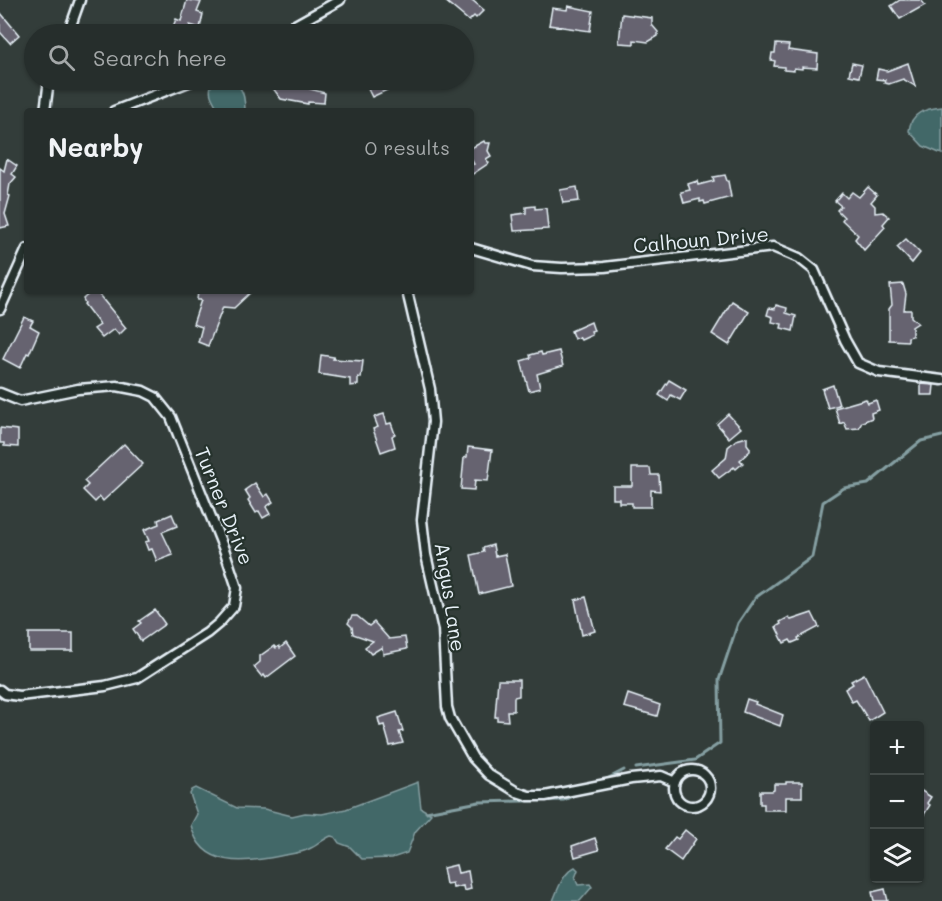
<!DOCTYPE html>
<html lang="en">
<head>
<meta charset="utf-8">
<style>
	:root { --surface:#262e2c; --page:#2e3634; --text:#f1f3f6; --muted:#a4a8a9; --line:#424a48 }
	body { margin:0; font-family:Mali,sans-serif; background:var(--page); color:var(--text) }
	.controls { position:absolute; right:18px; bottom:18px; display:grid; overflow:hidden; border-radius:6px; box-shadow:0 2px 4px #0004 }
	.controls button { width:54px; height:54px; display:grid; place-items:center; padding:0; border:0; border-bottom:2px solid var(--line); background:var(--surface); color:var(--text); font:30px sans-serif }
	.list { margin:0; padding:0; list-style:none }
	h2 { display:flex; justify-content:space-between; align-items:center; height:78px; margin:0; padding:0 24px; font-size:26px }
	h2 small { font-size:20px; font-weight:400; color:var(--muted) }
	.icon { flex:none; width:33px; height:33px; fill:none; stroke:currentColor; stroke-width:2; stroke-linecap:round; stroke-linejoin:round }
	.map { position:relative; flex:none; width:942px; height:901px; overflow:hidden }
	.search { position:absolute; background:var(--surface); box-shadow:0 2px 4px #0004; left:24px; top:24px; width:450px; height:66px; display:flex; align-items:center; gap:15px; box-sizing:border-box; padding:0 21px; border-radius:33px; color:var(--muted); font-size:22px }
	.panel { position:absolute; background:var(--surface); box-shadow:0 2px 4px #0004; left:24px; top:108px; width:450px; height:186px; border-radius:6px }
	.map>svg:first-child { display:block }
	.water { fill:#436868; stroke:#859fa2; stroke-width:1.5 }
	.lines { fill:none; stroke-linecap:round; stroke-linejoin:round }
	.stream { stroke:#859fa2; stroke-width:3 }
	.building { fill:#666470; stroke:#e8f1f8; stroke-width:1.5 }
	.street-casing { stroke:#e8f1f8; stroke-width:13 }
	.street { stroke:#26332d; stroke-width:8 }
	.labels { text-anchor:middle; stroke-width:4.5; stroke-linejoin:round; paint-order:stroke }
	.street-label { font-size:20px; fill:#e8f1f8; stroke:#26332d }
</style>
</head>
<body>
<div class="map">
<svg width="942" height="901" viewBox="0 0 942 901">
	<rect width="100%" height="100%" fill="#333d3a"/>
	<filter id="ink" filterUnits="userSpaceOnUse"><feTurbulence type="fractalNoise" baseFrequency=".0167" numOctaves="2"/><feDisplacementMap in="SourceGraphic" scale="12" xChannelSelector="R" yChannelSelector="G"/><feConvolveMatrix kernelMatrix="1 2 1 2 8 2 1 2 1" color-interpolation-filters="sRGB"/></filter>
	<g filter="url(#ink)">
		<g class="water">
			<path d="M 218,80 C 241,80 245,91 245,111 L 219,111 C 214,100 207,95 212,83 Z"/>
			<path d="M 942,107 L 942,154 L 923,146 L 909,131 C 911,112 925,109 942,107 Z"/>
			<path d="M 418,782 L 421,808 L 431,814 L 415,832 L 407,853 L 392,858 L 362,859 L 350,847 L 339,843 L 335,837 L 331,836 C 323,839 318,845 311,848 C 303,853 289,854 280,856 C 246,863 201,869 191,825 L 197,814 L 190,794 L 192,790 L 196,788 L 237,808 L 264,809 L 292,816 L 305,813 L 322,814 L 346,809 Z"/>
			<path d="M 575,867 L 578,870 L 575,878 L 578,885 L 590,884 L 592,887 L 580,901 L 553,901 C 558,889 563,873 575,867 Z"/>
		</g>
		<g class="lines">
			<g class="stream">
				<polyline points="636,768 695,760 720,743 719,680 738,623 755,598 812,557 823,502 844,488 868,484 921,441 942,436"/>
				<polyline points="603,781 624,770"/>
				<polyline points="426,812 479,802 564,800 579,793"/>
			</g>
		</g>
		<g class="building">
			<polygon points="187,0 201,2 197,12 203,14 200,28 190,25 187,34 175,34 176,31 173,27 176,19 181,21"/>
			<polygon points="444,0 472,0 484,10 476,18 474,16 469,21"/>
			<polygon points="900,0 921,0 925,5 900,19 891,6"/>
			<polygon points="568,6 593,11 590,31 549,25 552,8 567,10"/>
			<polygon points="0,12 19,35 10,43 0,32"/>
			<polygon points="622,14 652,18 652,25 658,32 658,36 648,42 634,40 634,44 619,43"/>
			<polygon points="776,44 789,45 788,50 818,54 817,68 802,67 802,69 794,68 794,71 784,70 784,67 774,66 775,61 771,60 772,53 775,53"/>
			<polygon points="852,63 862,65 859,77 849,75"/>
			<polygon points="908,63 915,86 903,79 889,84 884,83 885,80 876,79 878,69 887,71"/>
			<polygon points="267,80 284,80 302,83 302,80 312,80 310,89 325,93 324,103 308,102 308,104 281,99"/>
			<polygon points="374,80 408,80 372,97 368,89 376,85"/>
			<polygon points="484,141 485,143 490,143 488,151 491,156 486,159 489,163 471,175 471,165 474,164 471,159 471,148"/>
			<polygon points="7,159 17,166 12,174 16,177 10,184 8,195 10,196 5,214 9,226 0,228 0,168 4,171"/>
			<polygon points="725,175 727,181 728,181 731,197 705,204 704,201 700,202 700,199 684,203 681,192 690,190 688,184 697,181 698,185 714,181 713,177"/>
			<polygon points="577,187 579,201 563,203 560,190"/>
			<polygon points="868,187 877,195 871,202 875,206 875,213 883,212 889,217 883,224 885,227 864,250 855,239 858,235 842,220 844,217 837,210 841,206 835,201 842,193 847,198 852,192 859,197"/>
			<polygon points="535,206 535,209 546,208 548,229 514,231 512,215 526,213 526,207"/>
			<polygon points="906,239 920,253 912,263 897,247"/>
			<polygon points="903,284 906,294 904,310 911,310 911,317 918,323 912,327 912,336 908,337 908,341 889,340 889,309 892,305 890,285"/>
			<polygon points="92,291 96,291 126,328 119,335 114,329 102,338 94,329 100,325 84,304 85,303 83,299"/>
			<polygon points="198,291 252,291 234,308 223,307 208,346 198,342 202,327 193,324 201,300 197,300"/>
			<polygon points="732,301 749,312 729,345 712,334"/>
			<polygon points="776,305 787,308 786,313 796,316 793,331 781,328 782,324 772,322 773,317 767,315 769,308 775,309"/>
			<polygon points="24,317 33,321 30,326 39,331 29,354 27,353 20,368 3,359"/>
			<polygon points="591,322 594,331 591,332 592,335 581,340 579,337 574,339 571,331"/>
			<polygon points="559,351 563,366 537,374 540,388 529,391 521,361 531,358 530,355 541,352 542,355"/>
			<polygon points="321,355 334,357 333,359 363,361 361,378 358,377 358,385 350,386 350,379 319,374"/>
			<polygon points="669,380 686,390 680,400 671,395 668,401 659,395"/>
			<polygon points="921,384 934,385 933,395 921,395"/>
			<polygon points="833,385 839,405 828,408 822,389"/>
			<polygon points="866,399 868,403 876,400 879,410 871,413 872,418 862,422 859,428 847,429 844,422 840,424 835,408"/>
			<polygon points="384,414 387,424 391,423 395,434 392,436 395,447 381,452 373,429 378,427 374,417"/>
			<polygon points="728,414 741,428 729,438 717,424"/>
			<polygon points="0,428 18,430 18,447 4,446 4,443 0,443"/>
			<polygon points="747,437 747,444 750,448 750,451 740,460 743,463 736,469 734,467 719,478 712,470 726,458 728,447 736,440"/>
			<polygon points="124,444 143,464 103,501 100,497 95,502 83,490 88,485 84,481"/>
			<polygon points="468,447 492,450 488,481 475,480 474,490 461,489 464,458 467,457"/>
			<polygon points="632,468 650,468 651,475 659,475 660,491 651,490 651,507 632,507 632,503 619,503 619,499 613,499 613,486 632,486"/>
			<polygon points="255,483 264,497 268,494 273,502 266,507 270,514 263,518 259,511 256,513 248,500 250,498 245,490"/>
			<polygon points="172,514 177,526 162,532 173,555 157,561 152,549 148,550 145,542 149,541 144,530 159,524 158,520"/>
			<polygon points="493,545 495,556 505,554 511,586 479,594 471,555 484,552 483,548"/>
			<polygon points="586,597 595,631 582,635 575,600"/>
			<polygon points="155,610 165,624 141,641 133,629 141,623 139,621"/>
			<polygon points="812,613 819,627 798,638 799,640 792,643 790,640 784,643 776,627 781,624 780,622 789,617 791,620"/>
			<polygon points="352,616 357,616 369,626 374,622 389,639 405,637 407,649 383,654 382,647 371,654 365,647 373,641 353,634 352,627 348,623"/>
			<rect x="29" y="633" width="44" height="18"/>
			<polygon points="286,643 295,656 266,678 264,675 262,677 254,667 260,662 260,656 274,646 276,648 279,646 280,648"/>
			<polygon points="864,674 883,712 869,721 856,700 852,702 845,689 853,684 851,681"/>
			<polygon points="498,680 519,680 519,696 514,697 514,711 507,711 508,721 497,720 497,717 495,717"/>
			<polygon points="628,694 660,705 657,716 624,707"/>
			<polygon points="747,699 756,702 755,704 783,715 780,726 743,712"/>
			<polygon points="397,712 403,731 399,732 403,743 390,746 384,725 380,726 378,718"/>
			<polygon points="786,782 802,782 802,797 786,797 786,810 764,810 764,804 760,804 760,791 772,791 774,790 774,784 786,784"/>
			<polygon points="920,790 931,797 927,803 930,805 920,821"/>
			<polygon points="685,830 696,839 681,861 665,849 675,837 678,839"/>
			<polygon points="595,838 599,850 575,857 572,846"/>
			<polygon points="456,865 458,873 468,871 471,889 464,891 463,886 453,888 452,883 446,884 443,868"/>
			<polygon points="885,889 888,901 874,901 872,892"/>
		</g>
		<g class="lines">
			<g class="street-casing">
				<g id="street">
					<polyline points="68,34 80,0"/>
					<polyline points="279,34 340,0"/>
					<polyline points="45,111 49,80"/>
					<polyline points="114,111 194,80"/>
					<polyline points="471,248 532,266 562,268 604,267 773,247 799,258 814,270 845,340 858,363 879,372 942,380"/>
					<polyline points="407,291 430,389 433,422 422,520 426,555 443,629 447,707 450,718 473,758 489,775 517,792 529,796 545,796 631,779 661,776 675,782"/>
					<polyline points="0,309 27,249"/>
					<polyline points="0,393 20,401 78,389 117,386 143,391 155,397 171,417 225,552 237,588 234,606 219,623 207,633 137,678 105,686 19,696 5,694 0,690"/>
					<circle cx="692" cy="788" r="18"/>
				</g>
			</g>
			<use href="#street" class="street"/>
		</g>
	</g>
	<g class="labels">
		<g class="street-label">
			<text transform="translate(701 240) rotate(-5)" y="7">Calhoun Drive</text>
			<text transform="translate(224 506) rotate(68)" y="7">Turner Drive</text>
			<text transform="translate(450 597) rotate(81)" y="7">Angus Lane</text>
		</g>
	</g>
</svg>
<div class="controls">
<button>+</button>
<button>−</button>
<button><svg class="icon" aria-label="layers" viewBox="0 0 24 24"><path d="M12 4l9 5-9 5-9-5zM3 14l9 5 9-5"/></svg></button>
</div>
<div class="search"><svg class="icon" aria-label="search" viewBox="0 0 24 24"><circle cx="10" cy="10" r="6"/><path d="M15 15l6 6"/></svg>Search here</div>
<section class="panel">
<h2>Nearby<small>0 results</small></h2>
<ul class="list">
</ul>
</section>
</div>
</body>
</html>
